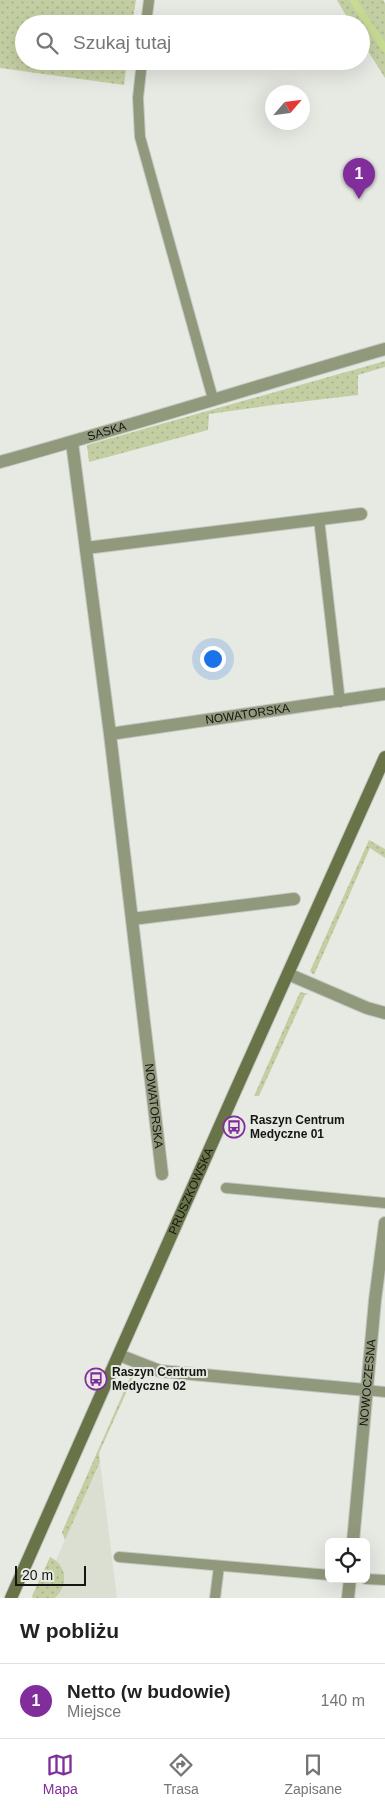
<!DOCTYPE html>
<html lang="pl">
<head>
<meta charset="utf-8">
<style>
	:root { --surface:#fff; --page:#f6f6f6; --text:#222; --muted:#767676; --line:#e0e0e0; --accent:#812d9b }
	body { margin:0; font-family:Helvetica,sans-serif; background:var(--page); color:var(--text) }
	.controls { position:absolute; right:15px; bottom:15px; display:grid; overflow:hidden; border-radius:8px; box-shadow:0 5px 20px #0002 }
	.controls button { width:45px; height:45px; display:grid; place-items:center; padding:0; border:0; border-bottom:1px solid var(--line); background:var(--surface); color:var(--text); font:25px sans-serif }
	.compass { position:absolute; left:265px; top:85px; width:45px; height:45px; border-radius:50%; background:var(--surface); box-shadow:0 5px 20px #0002; rotate:62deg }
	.scale { position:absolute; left:15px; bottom:12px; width:71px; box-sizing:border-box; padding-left:5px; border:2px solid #151614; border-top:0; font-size:14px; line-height:18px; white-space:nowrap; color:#151614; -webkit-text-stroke:4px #e7e9e3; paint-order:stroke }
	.you { position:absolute; left:212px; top:658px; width:18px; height:18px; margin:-12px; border:4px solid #fff; border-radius:50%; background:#1a73e8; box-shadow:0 0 0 8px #1a73e833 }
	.badge { display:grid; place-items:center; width:32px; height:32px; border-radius:50%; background:var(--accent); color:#fff; font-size:16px; font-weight:700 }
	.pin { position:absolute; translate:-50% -41px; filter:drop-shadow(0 1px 2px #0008) }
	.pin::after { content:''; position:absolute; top:26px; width:18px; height:15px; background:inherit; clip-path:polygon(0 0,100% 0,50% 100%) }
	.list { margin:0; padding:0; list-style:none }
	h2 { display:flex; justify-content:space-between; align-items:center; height:65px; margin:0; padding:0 20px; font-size:21px }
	h2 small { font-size:16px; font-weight:400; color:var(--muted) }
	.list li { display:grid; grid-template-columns:32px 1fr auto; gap:15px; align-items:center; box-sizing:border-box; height:75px; padding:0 20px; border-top:1px solid var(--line) }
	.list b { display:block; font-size:19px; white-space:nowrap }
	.list p { margin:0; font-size:16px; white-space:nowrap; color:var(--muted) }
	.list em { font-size:16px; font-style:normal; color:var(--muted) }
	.icon { flex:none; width:28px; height:28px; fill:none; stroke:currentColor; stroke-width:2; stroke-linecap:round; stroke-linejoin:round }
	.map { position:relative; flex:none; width:385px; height:1598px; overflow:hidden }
	.search { position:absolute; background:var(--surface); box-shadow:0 5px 20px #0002; left:15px; right:15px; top:15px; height:55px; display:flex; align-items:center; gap:12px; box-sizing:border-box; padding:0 18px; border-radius:28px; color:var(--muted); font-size:19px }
	.sheet { height:140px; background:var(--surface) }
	nav { display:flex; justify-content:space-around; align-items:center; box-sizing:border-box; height:70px; border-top:1px solid var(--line); background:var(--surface); font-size:14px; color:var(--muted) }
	nav a { display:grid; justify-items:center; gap:2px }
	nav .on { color:var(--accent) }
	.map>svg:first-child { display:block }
	.built { fill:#dbdfd1 }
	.grass { fill:url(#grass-dots) }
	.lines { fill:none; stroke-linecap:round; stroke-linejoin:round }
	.stream { stroke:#c8db92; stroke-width:7 }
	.lane-casing { stroke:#c5c7c2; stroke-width:12 }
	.street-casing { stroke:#c5c7c2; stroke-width:14 }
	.secondary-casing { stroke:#c5c7c2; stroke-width:14 }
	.lane { stroke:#91997c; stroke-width:10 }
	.street { stroke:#91997c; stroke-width:12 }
	.secondary { stroke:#687347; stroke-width:12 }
	.labels { text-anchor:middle; stroke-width:4; stroke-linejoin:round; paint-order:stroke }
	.street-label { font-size:12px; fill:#151614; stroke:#e7e9e3 }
	.poi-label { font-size:12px; font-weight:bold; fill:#151614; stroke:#e7e9e3; text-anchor:start }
</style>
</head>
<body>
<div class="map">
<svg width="385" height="1598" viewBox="0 0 385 1598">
	<defs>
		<pattern id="grass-dots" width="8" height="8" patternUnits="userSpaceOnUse" patternTransform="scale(1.25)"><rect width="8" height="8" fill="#c3cfa3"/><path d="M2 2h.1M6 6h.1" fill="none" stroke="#a7b18b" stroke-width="1.8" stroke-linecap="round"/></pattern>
	</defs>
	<rect width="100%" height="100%" fill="#e7e9e3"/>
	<polygon class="built" points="100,1462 117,1598 39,1598 56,1560"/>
	<g class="grass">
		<polygon points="0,0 136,0 132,24 24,24 24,61 127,61 124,85 0,68"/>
		<polygon points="337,0 383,0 385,3 385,78 361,40 361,24 351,24"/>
		<polygon points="385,361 385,367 358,375 358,395 273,405 209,414 208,430 89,462 87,445"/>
		<polygon points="369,840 385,849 385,858 370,848 314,975 310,971"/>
		<polygon points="300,992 309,994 305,995 259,1096 254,1096"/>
		<polygon points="132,1373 135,1373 99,1453 100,1462 65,1540 62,1532"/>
		<path d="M 50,1557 C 68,1566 68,1585 55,1598 L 33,1598 L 32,1596 Z"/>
	</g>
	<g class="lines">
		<polyline class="stream" points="353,0 385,49"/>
		<g class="lane-casing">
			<g id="lane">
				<polyline points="146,24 149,0"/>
				<polyline points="142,61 138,98 140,137 213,399"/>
				<polyline points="319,519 340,702"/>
				<polyline points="226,1188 385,1203"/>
				<polyline points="366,1390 385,1392"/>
				<polyline points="119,1557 329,1575"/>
				<polyline points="366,1579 385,1580"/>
				<polyline points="215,1598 219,1566"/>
			</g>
		</g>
		<g class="street-casing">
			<g id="street">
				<path id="s1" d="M 72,442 L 110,734 L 162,1174"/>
				<path id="s2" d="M 0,462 C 129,426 257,386 385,349"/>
				<polyline points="86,548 361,514"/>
				<path id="s3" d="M 110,734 L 385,694"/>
				<polyline points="132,919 294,899"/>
				<polyline points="288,974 367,1008 385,1013"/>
				<polyline points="119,1355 160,1371 366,1390"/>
				<path id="s4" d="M 353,1542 L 375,1300 L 385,1223"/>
				<polyline points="348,1598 350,1579"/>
			</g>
		</g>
		<g class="secondary-casing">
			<g id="secondary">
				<path id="s5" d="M 11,1598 L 233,1096 L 385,757"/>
			</g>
		</g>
		<use href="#lane" class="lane"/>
		<use href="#street" class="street"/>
		<use href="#secondary" class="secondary"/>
	</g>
	<defs>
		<g id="bus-ring" transform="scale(1.125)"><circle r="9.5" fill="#e7e9e3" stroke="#812d9b" stroke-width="1.5"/><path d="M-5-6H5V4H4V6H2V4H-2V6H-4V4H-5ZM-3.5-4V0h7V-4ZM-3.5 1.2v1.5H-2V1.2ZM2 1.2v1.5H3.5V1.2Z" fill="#812d9b"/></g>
	</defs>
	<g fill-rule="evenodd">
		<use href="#bus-ring" x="234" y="1127"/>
		<use href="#bus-ring" x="96" y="1379"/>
	</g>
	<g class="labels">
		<g class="street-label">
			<text dy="4" stroke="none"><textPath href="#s2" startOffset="111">SASKA</textPath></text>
			<text dy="4" stroke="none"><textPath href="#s3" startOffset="139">NOWATORSKA</textPath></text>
			<text dy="4" stroke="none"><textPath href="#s1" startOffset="669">NOWATORSKA</textPath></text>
			<text dy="4" stroke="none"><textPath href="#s5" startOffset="445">PRUSZKOWSKA</textPath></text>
			<text dy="4" stroke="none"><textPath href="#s4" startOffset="160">NOWOCZESNA</textPath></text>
		</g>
		<g class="poi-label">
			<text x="250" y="1124">Raszyn Centrum<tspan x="250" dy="14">Medyczne 01</tspan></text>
			<text x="112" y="1376">Raszyn Centrum<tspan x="112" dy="14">Medyczne 02</tspan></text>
		</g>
	</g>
</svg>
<div class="controls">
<button><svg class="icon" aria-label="locate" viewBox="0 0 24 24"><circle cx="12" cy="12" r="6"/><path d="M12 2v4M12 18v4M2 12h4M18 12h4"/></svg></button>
</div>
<svg class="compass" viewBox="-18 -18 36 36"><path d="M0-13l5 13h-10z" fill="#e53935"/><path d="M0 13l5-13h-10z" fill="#767676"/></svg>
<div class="scale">20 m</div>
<div class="you"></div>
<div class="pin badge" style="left:359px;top:199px">1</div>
<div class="search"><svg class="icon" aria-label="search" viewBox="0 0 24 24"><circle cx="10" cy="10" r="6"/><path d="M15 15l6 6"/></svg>Szukaj tutaj</div>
</div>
<section class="sheet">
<h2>W pobliżu<small></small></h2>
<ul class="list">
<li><span class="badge">1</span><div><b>Netto (w budowie)</b><p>Miejsce</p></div><em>140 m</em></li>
</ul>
</section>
<nav>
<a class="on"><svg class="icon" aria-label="map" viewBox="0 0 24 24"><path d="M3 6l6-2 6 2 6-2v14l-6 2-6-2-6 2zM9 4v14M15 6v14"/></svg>Mapa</a>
<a><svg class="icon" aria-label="directions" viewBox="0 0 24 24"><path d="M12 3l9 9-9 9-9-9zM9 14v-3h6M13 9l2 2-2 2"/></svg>Trasa</a>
<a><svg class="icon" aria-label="saved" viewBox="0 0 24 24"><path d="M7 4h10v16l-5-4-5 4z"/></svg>Zapisane</a>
</nav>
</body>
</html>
